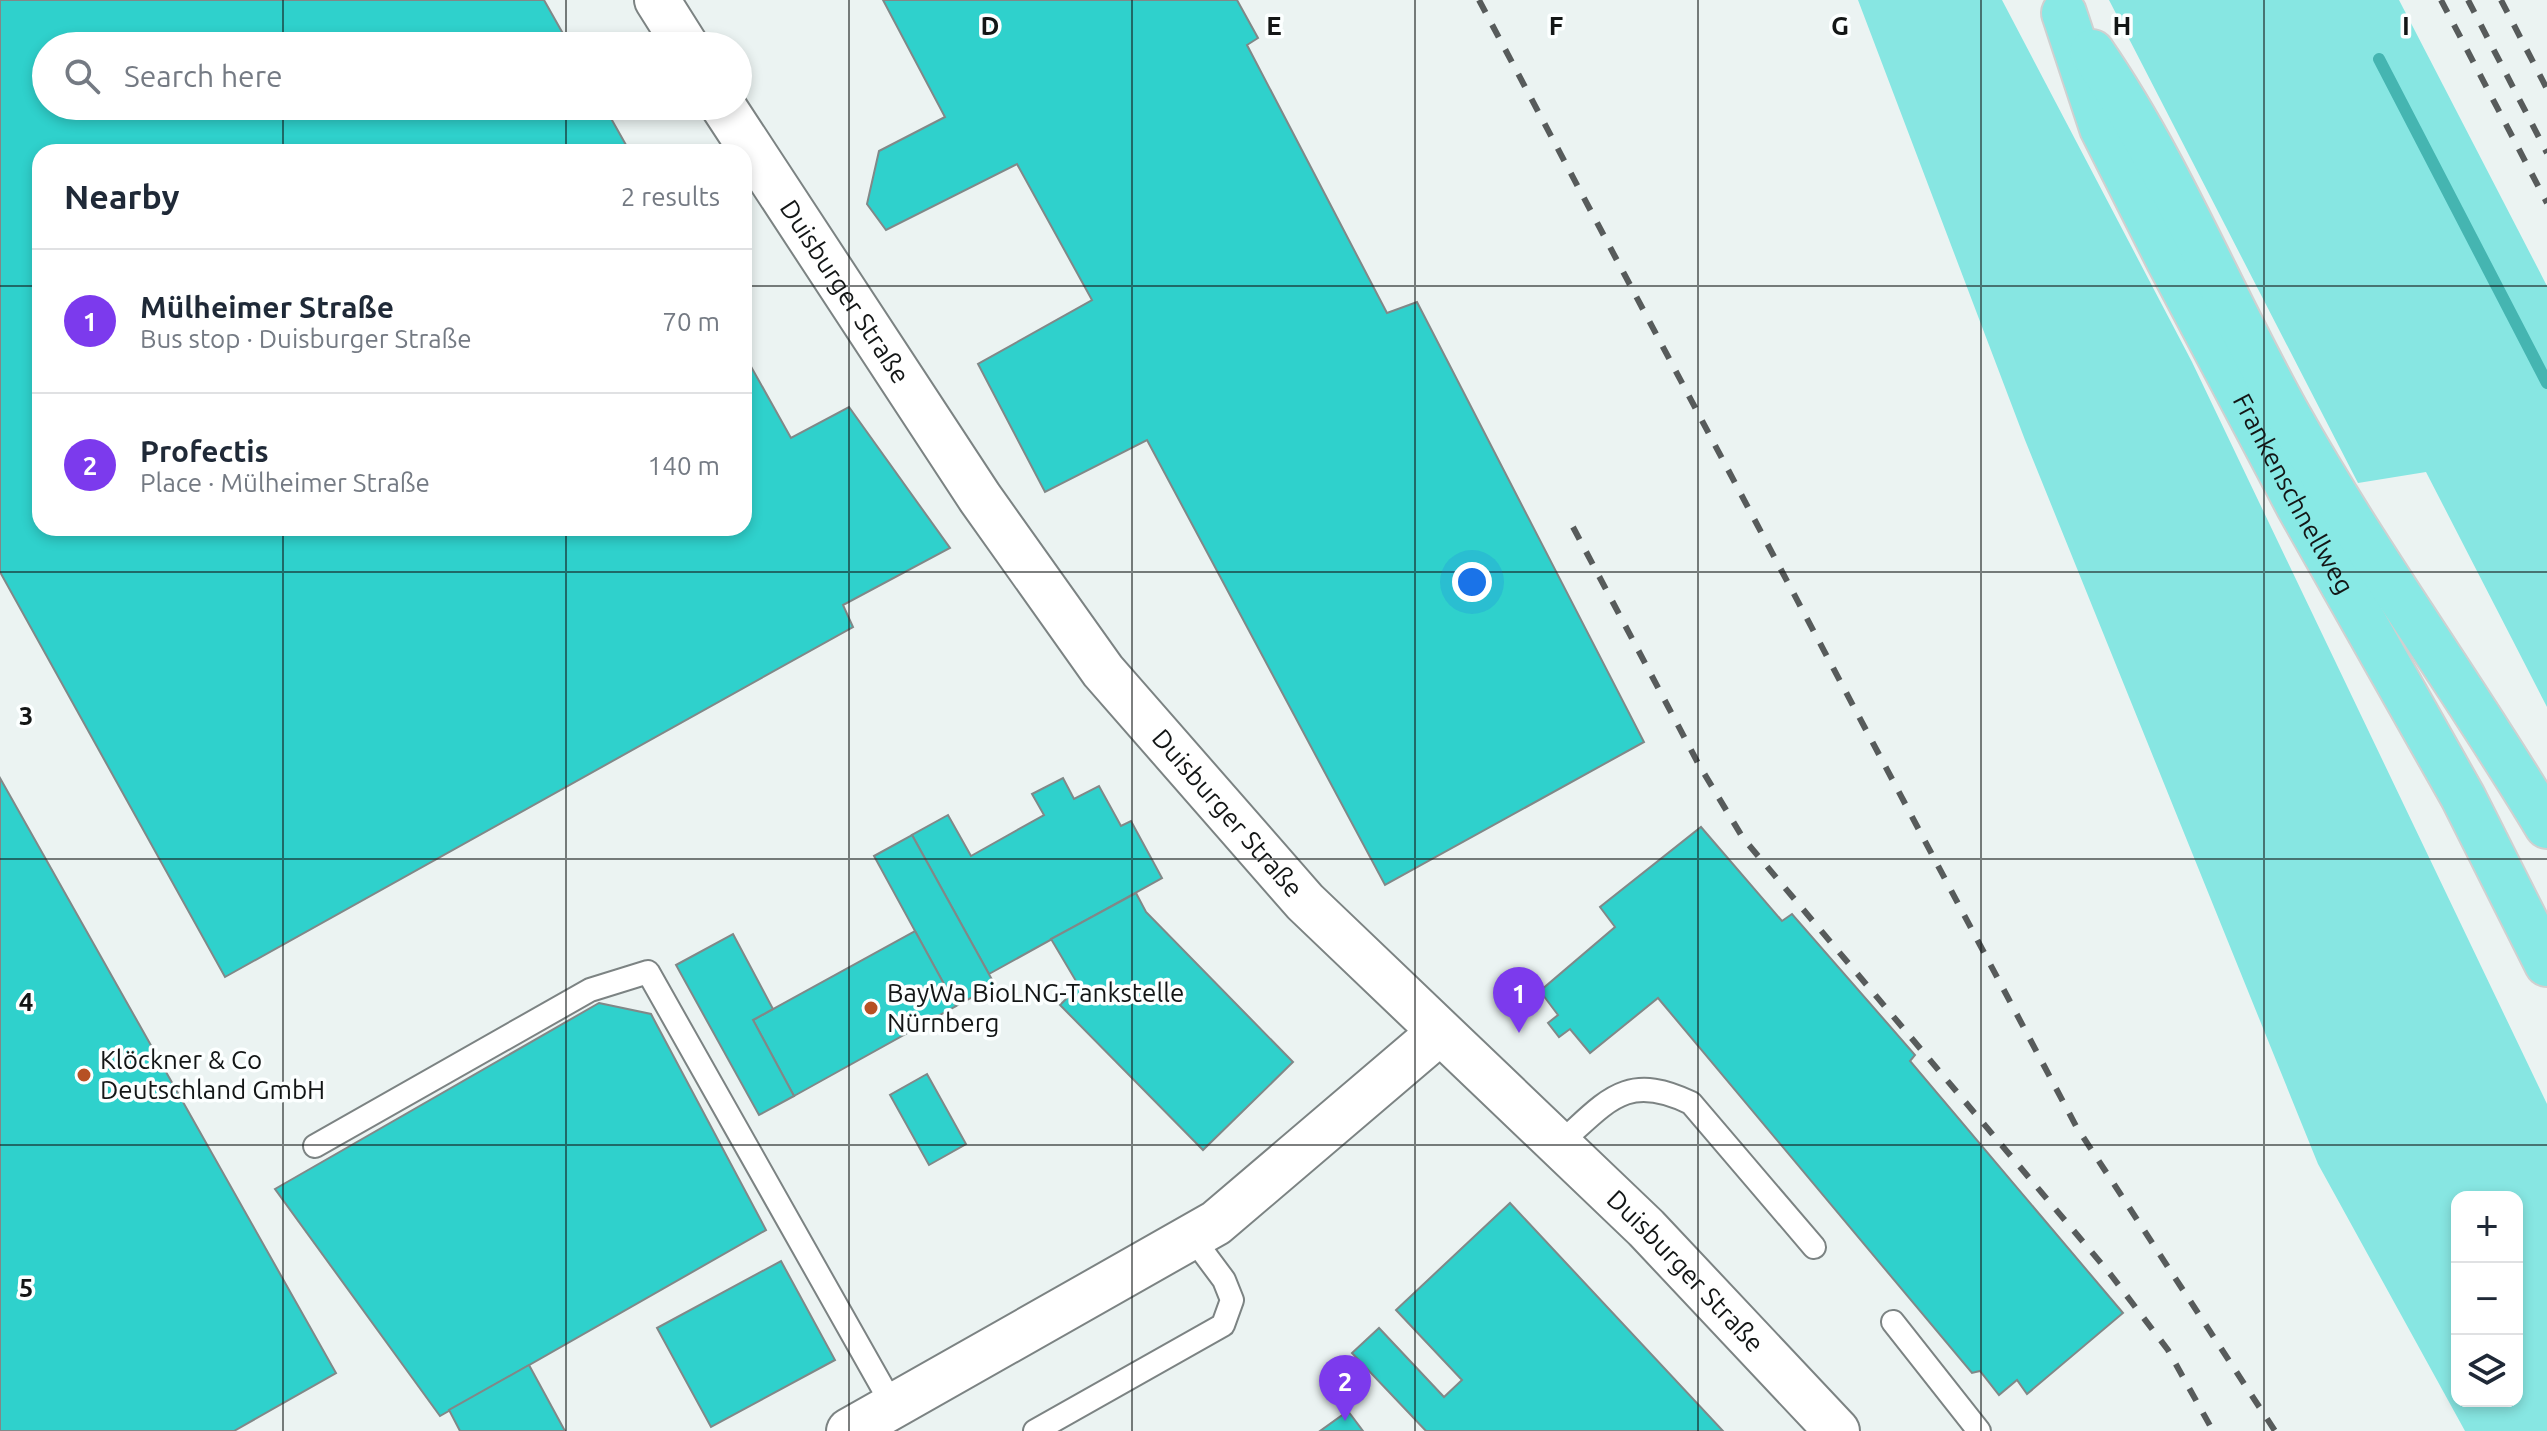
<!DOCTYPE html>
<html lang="en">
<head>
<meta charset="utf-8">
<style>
	:root { --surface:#fff; --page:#f6f6f7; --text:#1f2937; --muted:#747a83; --line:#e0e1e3; --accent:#7c3aed }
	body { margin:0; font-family:Ubuntu,sans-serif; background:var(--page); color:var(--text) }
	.controls { position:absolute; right:24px; bottom:24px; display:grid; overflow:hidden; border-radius:16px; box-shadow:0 4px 12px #0003 }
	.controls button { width:72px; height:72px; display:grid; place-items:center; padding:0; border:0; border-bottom:2px solid var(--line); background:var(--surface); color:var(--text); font:40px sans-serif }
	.you { position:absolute; left:1472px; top:582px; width:28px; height:28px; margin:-20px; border:6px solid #fff; border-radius:50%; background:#1a73e8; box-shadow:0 0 0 12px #1a73e833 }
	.badge { display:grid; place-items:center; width:52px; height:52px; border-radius:50%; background:var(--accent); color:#fff; font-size:26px; font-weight:700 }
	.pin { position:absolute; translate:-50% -66px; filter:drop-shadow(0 2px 4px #0008) }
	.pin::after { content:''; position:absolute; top:42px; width:28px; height:24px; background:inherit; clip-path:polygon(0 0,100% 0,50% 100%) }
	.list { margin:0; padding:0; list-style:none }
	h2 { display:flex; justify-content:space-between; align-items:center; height:104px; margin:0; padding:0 32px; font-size:34px }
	h2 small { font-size:26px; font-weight:400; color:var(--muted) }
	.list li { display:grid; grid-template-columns:52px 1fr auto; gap:24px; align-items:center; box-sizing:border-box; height:144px; padding:0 32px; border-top:2px solid var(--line) }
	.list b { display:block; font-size:30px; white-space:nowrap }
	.list p { margin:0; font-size:26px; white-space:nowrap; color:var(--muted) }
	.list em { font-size:26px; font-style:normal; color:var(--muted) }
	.icon { flex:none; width:44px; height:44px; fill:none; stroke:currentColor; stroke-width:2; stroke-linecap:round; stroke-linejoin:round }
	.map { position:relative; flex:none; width:2547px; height:1431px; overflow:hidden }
	.search { position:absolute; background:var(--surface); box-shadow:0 4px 12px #0003; left:32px; top:32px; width:720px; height:88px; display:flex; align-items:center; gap:20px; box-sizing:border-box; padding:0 28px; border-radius:44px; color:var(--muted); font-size:30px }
	.panel { position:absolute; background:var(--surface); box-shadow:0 4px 12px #0003; left:32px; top:144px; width:720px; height:392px; border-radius:24px }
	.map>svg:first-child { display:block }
	.green { fill:#87e6e2; fill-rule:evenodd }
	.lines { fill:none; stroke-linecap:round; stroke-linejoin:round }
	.stream { stroke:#45b5b1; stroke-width:12 }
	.building { fill:#2fd1cc; stroke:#818888; stroke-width:2 }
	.lane-casing { stroke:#7c8383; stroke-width:26 }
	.street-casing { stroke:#7c8383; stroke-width:48 }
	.highway-casing { stroke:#d0d0d0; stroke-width:48 }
	.lane { stroke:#fff; stroke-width:22 }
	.street { stroke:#fff; stroke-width:44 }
	.highway { stroke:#88e9e5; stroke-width:44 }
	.rail { stroke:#575b5b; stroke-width:6; stroke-dasharray:14 14; stroke-linecap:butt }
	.grid { fill:none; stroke:#131616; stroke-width:2; stroke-opacity:0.55 }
	.poi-dot { fill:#b65124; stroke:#fcffff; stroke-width:3 }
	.labels { text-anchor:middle; stroke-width:7; stroke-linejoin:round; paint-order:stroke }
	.street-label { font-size:26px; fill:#131616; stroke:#fcffff }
	.poi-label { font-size:26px; fill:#131616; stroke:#fcffff; text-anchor:start }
	.grid-label { font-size:26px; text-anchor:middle; font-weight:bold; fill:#131616; stroke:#fcffff; stroke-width:7; stroke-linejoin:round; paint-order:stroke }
</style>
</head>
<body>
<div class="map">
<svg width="2547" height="1431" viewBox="0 0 2547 1431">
	<rect width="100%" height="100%" fill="#ebf3f2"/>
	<g class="green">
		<path d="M 1858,0 L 2002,0 L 2192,362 L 2547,1104 L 2547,1431 L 2465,1431 L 2318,1164 L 2025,440 ZM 2457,1197 L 2517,1197 L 2517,1401 L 2457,1401 Z"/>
		<polygon points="2109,0 2399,0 2547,286 2547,707 2426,472 2358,483"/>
	</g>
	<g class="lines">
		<polyline class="stream" points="2379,59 2547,383"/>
	</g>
	<g class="building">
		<polygon points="0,0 544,0 570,46 46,46 46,106 604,106 630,152 40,152 40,528 744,528 744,354 791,438 849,407 950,548 843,605 853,627 225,977 0,572"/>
		<polygon points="883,0 1237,0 1258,38 1247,45 1387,313 1417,302 1644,742 1385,885 1147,440 1045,492 978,364 1092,300 1017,164 886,230 867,204 879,151 945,117"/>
		<polygon points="0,778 336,1373 234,1431 0,1431"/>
		<polygon points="1063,778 1074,799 1099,786 1121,826 1131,821 1162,878 989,974 912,835 948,815 971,856 1044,815 1032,794"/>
		<polygon points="1701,827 1782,921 1792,914 1915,1055 1910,1061 2123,1313 2027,1394 2017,1380 1999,1395 1980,1371 1972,1373 1658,998 1590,1053 1570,1029 1559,1037 1548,1023 1558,1015 1540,991 1615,927 1600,907"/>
		<polygon points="912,835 995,985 956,1006 874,856"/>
		<polygon points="1136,893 1146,912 1293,1062 1203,1150 1060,1005 1079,986 1051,939"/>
		<polygon points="915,931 956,1006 794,1096 753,1020"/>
		<polygon points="733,934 773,1009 753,1020 794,1096 759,1115 676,965"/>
		<polygon points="599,1003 651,1014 766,1230 440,1416 275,1189"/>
		<polygon points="927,1074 966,1144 929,1165 890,1095"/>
		<polygon points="1510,1203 1723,1431 1426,1431 1352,1353 1379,1328 1444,1397 1462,1380 1396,1310"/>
		<polygon points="781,1261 835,1360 711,1427 657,1328"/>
		<polygon points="529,1365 565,1431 460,1431 449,1410"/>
		<polygon points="1348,1411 1363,1431 1320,1431"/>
	</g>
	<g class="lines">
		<g class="lane-casing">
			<g id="lane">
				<path d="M 1558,1145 C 1607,1102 1625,1071 1691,1103 L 1814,1247"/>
				<polyline points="315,1146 590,990 648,972 893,1406"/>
				<polyline points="1893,1322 1979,1431"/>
				<polyline points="1035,1431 1223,1325 1232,1300 1224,1280 1192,1237"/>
			</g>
		</g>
		<g class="street-casing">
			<g id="street">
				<polyline points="657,0 686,46"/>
				<path id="s1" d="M 723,106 L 980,498 L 1103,671 L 1305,902 L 1646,1228 L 1837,1431"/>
				<polyline points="849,1431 1216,1223 1439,1033"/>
			</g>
		</g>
		<g class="highway-casing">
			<g id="highway">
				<path id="s2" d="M 2064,13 L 2102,128 L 2169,261 L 2299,507 L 2463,797 L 2547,964"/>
				<path d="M 2092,52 C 2170,165 2221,295 2288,415 C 2367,556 2464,687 2547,826"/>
			</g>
		</g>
		<use href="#lane" class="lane"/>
		<use href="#street" class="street"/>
		<use href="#highway" class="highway"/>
		<g class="rail">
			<polyline points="1479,0 2076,1126 2275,1431"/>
			<polyline points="2441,0 2547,203"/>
			<polyline points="2468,0 2547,153"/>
			<polyline points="2501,0 2547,89"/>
			<polyline points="1573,527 1699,765 1743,838 2111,1275 2168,1350 2213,1431"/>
		</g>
	</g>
	<path class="grid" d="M 283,0 L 283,46M 566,0 L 566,46M 849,0 L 849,1431M 1132,0 L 1132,1431M 1415,0 L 1415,1431M 1698,0 L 1698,1431M 1981,0 L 1981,1431M 2264,0 L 2264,1431M 283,106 L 283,152M 566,106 L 566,152M 0,286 L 40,286M 744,286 L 2547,286M 283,528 L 283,1431M 566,528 L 566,1431M 0,572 L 2547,572M 0,859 L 2547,859M 0,1145 L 2547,1145"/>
	<g class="poi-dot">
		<circle cx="871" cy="1008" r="8"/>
		<circle cx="84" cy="1075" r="8"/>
	</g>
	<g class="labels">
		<g class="street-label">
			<text dy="9" stroke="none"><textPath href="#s1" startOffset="222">Duisburger Straße</textPath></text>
			<text dy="9" stroke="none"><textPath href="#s2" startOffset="534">Frankenschnellweg</textPath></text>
			<text dy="9" stroke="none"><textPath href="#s1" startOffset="870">Duisburger Straße</textPath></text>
			<text dy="9" stroke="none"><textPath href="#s1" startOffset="1518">Duisburger Straße</textPath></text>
		</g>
		<g class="poi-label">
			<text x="887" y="1002">BayWa BioLNG-Tankstelle<tspan x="887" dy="30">Nürnberg</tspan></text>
			<text x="100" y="1069">Klöckner &amp; Co<tspan x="100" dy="30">Deutschland GmbH</tspan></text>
		</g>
	</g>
	<g class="grid-label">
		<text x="990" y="35">D</text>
		<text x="1274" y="35">E</text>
		<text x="1556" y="35">F</text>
		<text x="1840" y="35">G</text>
		<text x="2122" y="35">H</text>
		<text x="2406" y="35">I</text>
		<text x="26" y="725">3</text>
		<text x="26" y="1011">4</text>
		<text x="26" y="1297">5</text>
	</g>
</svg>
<div class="controls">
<button>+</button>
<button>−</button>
<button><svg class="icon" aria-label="layers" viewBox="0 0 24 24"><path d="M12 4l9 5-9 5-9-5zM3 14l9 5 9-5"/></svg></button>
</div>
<div class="you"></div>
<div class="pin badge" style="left:1519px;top:1033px">1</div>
<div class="pin badge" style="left:1345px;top:1421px">2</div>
<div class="search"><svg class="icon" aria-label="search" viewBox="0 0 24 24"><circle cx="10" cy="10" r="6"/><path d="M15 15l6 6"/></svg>Search here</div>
<section class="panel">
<h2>Nearby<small>2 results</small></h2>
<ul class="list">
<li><span class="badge">1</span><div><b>Mülheimer Straße</b><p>Bus stop · Duisburger Straße</p></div><em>70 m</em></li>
<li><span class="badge">2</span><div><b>Profectis</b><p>Place · Mülheimer Straße</p></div><em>140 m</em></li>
</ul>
</section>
</div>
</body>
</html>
